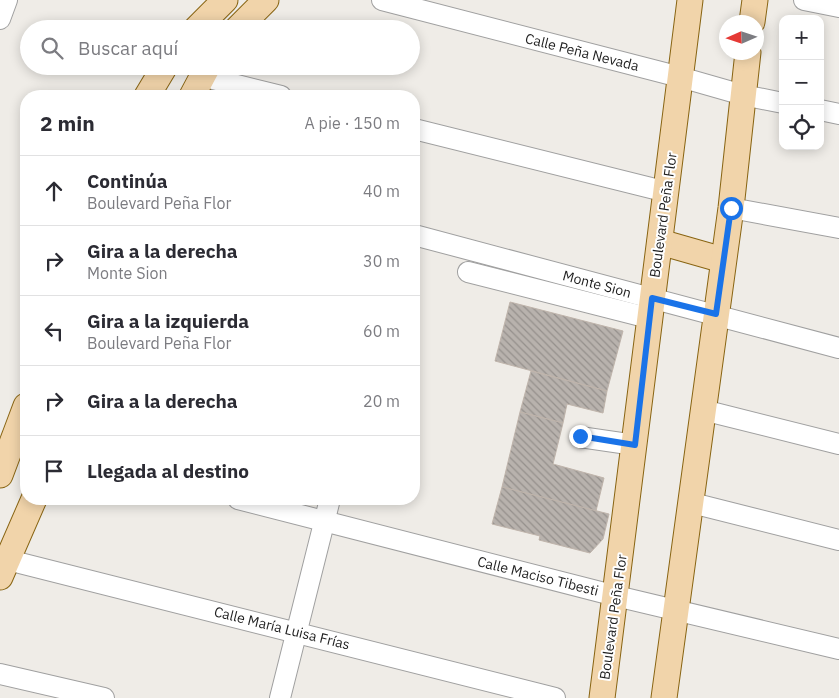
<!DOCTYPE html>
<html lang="es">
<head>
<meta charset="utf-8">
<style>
	:root { --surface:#fff; --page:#f2f2f3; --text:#2b2b33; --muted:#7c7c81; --line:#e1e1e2 }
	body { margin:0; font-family:"IBM Plex Sans",sans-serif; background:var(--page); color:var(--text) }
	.controls { position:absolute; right:15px; top:15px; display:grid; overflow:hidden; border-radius:10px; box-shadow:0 2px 12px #0003 }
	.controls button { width:45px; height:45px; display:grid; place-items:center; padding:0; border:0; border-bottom:1px solid var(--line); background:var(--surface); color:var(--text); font:25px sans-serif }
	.compass { position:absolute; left:719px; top:15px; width:45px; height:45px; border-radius:50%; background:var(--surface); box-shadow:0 2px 12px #0003; rotate:267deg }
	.stop { position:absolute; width:15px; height:15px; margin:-11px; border:4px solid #1a73e8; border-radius:50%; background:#fff }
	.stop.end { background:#1a73e8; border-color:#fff; box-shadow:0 1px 5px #0008 }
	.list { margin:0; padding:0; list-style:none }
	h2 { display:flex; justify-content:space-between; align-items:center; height:65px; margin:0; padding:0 20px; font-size:21px }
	h2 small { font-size:16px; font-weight:400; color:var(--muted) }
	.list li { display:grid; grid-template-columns:32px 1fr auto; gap:15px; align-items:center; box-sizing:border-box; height:70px; padding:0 20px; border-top:1px solid var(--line) }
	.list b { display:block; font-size:19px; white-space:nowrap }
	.list p { margin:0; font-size:16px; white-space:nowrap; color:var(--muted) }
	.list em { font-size:16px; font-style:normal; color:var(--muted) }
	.icon { flex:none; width:28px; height:28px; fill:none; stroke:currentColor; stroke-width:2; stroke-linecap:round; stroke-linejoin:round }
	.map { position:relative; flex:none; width:839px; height:698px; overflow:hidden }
	.search { position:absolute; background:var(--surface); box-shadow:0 2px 12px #0003; left:20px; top:20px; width:400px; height:55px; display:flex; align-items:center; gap:12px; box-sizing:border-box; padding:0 18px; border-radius:28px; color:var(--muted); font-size:19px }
	.panel { position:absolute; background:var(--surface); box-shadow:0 2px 12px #0003; left:20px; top:90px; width:400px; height:415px; border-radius:20px }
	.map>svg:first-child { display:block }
	.building { fill:url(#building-back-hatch); stroke:#bfb4ab }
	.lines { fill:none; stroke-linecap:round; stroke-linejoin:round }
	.minor-casing { stroke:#a0a0a0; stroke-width:22 }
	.major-casing { stroke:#886412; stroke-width:27 }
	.minor { stroke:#fff; stroke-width:20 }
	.major { stroke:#f1d4aa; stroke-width:25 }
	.route { stroke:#1a73e8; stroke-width:6 }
	.labels { text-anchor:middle; stroke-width:4; stroke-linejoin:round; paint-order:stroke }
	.street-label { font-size:14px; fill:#1f1f1f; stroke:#fff }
</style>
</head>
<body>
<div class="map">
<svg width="839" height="698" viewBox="0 0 839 698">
	<defs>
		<pattern id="building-back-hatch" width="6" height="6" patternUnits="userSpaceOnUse" patternTransform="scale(1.25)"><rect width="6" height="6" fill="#b8b2ad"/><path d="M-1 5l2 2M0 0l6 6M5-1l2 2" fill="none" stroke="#95908c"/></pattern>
	</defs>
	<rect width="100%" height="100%" fill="#efece7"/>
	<g class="building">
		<polygon points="510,302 623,331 607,391 495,361"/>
		<polygon points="531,371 607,391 603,413 567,404 563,423 520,412"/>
		<polygon points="520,412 563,423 553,464 604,478 596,511 502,487"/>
		<polygon points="502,487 609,514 603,539 590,553 539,540 540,536 492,524"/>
	</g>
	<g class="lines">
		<g class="minor-casing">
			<g id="minor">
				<polyline points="382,0 680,77 743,95 783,103"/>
				<polyline points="804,0 839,7"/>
				<polyline points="0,19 7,0"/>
				<polyline points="201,76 281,96"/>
				<polyline points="820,110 839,114"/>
				<polyline points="414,129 667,192"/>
				<polyline points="731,208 839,228"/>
				<polyline points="414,235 839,348"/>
				<polyline points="468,272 649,318"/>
				<polyline points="703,410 839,444"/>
				<polyline points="580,437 635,445"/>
				<polyline points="238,499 616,596 839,649"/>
				<polyline points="692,503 839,540"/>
				<polyline points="8,560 555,698"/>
				<polyline points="0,674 104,698"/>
				<polyline points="280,698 330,499"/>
			</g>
		</g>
		<g class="major-casing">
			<g id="major">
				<polyline points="752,22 755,0"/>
				<polyline points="196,29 225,0"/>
				<polyline points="237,29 266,0"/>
				<polyline points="147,96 165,66"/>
				<polyline points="192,96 208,66"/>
				<polyline points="660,242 723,260"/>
				<polyline points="0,475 26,406"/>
				<polyline points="0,577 34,499"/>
				<polyline points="602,698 690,0"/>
				<polyline points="664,698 731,208 748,52"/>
			</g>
		</g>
		<use href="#minor" class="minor"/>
		<use href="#major" class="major"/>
	</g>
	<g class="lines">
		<polyline class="route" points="580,436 635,445 652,298 716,314 731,208"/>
	</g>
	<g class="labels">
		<g class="street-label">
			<text transform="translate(582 52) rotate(14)" y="5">Calle Peña Nevada</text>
			<text transform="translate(663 215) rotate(-82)" y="5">Boulevard Peña Flor</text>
			<text transform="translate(597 284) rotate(15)" y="5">Monte Sion</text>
			<text transform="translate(538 576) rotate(14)" y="5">Calle Maciso Tibesti</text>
			<text transform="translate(613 617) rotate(-82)" y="5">Boulevard Peña Flor</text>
			<text transform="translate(282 628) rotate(14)" y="5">Calle María Luisa Frías</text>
		</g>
	</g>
</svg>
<div class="controls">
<button>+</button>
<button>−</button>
<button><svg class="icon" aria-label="locate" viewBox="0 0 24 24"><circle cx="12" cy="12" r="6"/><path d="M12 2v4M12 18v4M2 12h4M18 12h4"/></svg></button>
</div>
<svg class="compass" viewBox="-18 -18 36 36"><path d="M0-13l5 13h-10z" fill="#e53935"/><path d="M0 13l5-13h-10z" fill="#7c7c81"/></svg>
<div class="stop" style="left:731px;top:208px"></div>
<div class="stop end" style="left:580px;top:436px"></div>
<div class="search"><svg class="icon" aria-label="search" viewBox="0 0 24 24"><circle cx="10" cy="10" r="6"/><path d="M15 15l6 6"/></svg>Buscar aquí</div>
<section class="panel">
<h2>2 min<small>A pie · 150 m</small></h2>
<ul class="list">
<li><svg class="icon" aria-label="ahead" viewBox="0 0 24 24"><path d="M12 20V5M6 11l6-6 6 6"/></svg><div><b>Continúa</b><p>Boulevard Peña Flor</p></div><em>40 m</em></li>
<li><svg class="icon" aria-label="right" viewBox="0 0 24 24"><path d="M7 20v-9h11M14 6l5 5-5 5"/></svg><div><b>Gira a la derecha</b><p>Monte Sion</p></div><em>30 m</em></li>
<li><svg class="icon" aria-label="left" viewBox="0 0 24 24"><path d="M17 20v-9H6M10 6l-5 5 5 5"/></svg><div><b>Gira a la izquierda</b><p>Boulevard Peña Flor</p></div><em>60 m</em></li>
<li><svg class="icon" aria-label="right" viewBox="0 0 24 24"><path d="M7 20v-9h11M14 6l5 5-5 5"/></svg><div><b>Gira a la derecha</b></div><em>20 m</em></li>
<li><svg class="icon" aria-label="arrive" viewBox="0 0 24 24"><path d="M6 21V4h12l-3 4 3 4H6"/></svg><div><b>Llegada al destino</b></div></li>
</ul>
</section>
</div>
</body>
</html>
